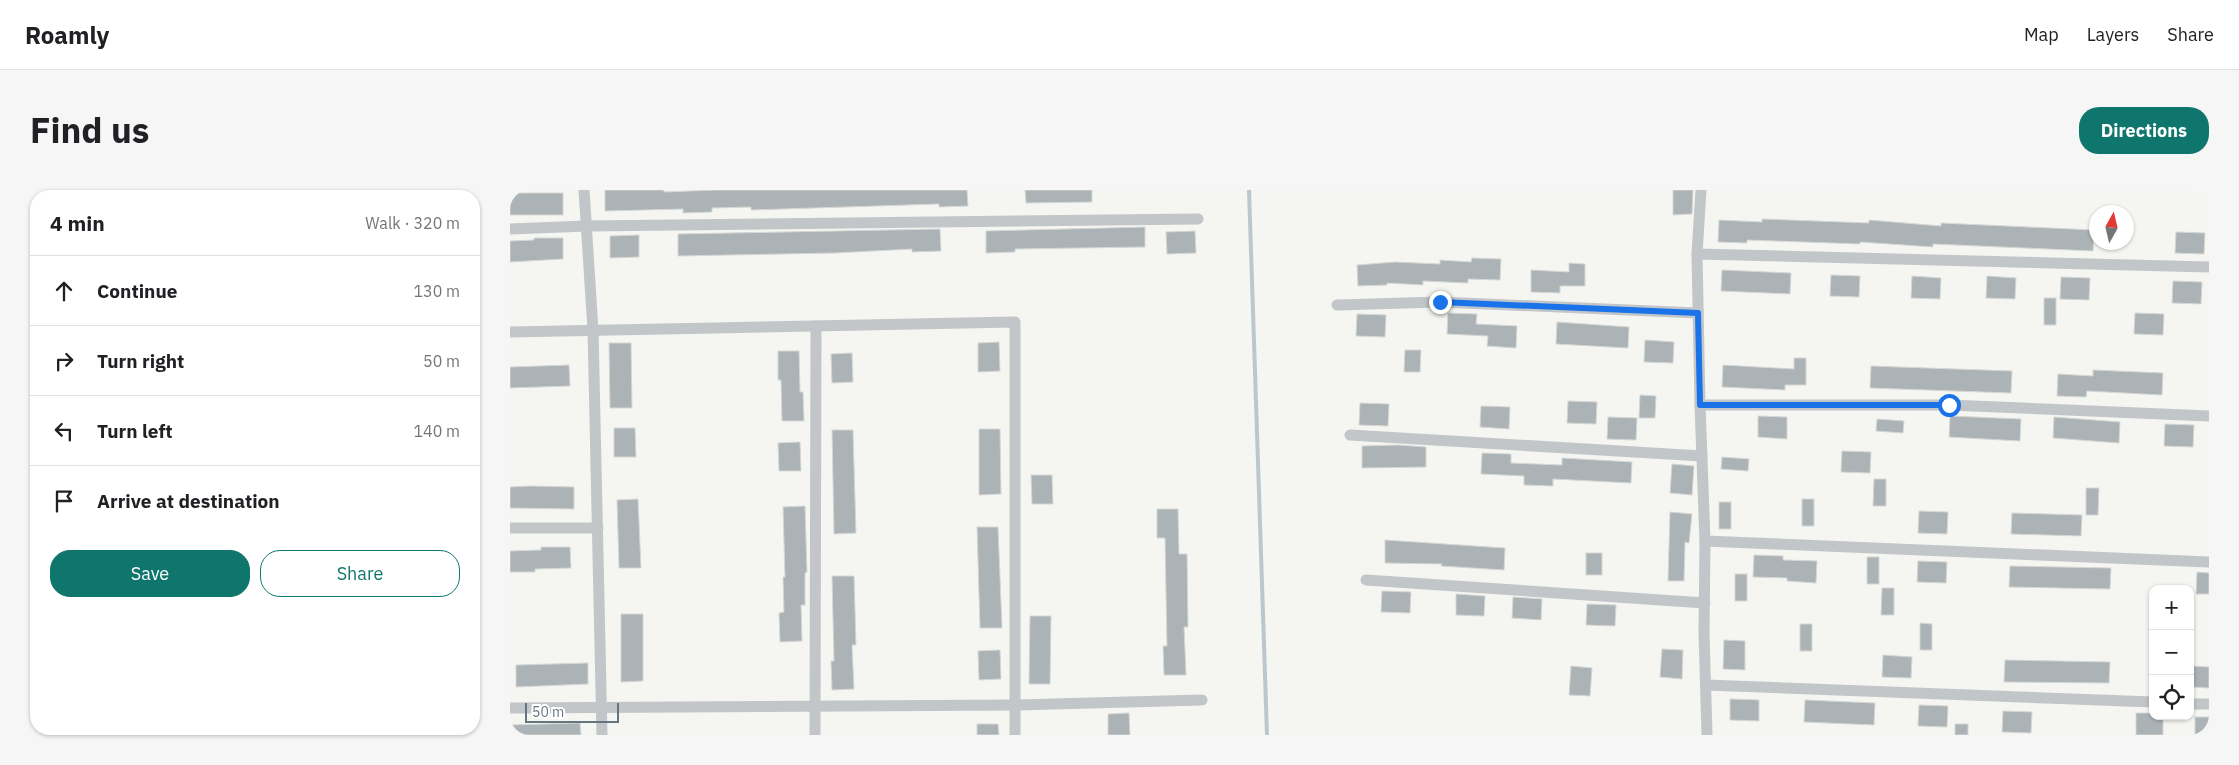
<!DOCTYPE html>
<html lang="en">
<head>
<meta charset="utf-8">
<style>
	:root { --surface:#fff; --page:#f6f6f6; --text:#202124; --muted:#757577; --line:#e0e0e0; --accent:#0f766e }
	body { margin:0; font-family:"IBM Plex Sans",sans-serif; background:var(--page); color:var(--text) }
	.controls { position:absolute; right:15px; bottom:15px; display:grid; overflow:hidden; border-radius:10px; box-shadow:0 1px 4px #0004 }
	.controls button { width:45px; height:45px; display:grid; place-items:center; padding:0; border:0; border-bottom:1px solid var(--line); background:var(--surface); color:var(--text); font:25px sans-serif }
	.compass { position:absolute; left:1579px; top:15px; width:45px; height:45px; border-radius:50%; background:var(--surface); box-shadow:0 1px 4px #0004; rotate:8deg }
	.scale { position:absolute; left:15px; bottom:12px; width:94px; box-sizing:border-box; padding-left:5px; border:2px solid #647582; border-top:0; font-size:14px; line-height:18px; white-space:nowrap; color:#647582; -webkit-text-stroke:4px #fff; paint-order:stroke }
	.stop { position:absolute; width:15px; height:15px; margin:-11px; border:4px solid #1a73e8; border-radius:50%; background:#fff }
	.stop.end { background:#1a73e8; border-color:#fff; box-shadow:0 1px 5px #0008 }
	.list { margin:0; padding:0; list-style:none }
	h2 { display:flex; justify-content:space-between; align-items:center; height:65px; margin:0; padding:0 20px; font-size:21px }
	h2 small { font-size:16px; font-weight:400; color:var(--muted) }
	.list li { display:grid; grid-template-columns:32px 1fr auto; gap:15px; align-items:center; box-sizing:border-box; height:70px; padding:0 20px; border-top:1px solid var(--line) }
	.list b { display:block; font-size:19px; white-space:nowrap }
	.list em { font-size:16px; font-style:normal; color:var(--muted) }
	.actions { display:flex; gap:10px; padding:15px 20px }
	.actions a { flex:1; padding:11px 0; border:1px solid var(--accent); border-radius:20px; text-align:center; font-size:18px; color:var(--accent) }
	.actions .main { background:var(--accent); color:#fff }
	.icon { flex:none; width:28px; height:28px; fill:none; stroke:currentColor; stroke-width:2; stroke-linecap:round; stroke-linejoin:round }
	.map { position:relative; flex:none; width:1699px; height:545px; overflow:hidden; border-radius:20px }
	header { display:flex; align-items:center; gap:30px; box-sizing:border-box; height:70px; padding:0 25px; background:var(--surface); border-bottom:1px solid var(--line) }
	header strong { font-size:24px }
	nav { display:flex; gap:28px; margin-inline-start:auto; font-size:18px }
	.intro { display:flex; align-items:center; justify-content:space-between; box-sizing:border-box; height:120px; padding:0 30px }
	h1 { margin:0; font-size:35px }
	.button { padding:12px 22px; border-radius:20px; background:var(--accent); color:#fff; font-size:18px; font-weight:700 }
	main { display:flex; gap:30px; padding:0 30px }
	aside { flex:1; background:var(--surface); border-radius:20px; box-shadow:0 1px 4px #0004 }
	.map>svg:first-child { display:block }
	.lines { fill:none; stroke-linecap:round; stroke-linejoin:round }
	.stream { stroke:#bbc7cc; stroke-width:4 }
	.building { fill:#abb3b7; stroke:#d6d6d4 }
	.street { stroke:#c2c6c9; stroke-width:11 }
	.route { stroke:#1a73e8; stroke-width:6 }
</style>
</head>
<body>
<header>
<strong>Roamly</strong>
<nav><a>Map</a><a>Layers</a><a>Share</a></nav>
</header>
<div class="intro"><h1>Find us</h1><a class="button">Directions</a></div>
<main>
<aside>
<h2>4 min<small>Walk · 320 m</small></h2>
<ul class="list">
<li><svg class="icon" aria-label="ahead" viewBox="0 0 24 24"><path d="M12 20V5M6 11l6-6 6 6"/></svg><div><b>Continue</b></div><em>130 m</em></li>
<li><svg class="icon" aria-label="right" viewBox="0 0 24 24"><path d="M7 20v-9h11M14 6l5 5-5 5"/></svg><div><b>Turn right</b></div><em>50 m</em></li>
<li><svg class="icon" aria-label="left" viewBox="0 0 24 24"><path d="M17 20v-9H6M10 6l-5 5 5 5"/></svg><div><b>Turn left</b></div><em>140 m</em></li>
<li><svg class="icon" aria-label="arrive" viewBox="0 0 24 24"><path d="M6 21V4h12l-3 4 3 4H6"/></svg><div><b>Arrive at destination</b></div></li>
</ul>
<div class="actions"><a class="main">Save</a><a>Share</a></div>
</aside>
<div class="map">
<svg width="1699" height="545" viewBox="0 0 1699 545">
	<rect width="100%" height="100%" fill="#f5f5f1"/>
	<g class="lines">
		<polyline class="stream" points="739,0 757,545"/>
	</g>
	<g class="building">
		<polygon points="95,0 154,0 154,2 206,0 457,0 458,16 429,17 429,14 241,20 241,17 202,18 202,22 173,23 173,19 95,21"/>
		<polygon points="515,0 582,0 582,12 516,13"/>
		<polygon points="1163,0 1183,0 1182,24 1163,25"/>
		<rect x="0" y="3" width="53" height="22"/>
		<polygon points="1252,29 1359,33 1359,30 1431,36 1431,33 1584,40 1583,61 1423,54 1423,57 1350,52 1350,54 1237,50 1237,53 1208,52 1209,30 1252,32"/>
		<polygon points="635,37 635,57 505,59 505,62 476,63 476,41"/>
		<polygon points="430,39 431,61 402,62 402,59 325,63 168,66 168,44"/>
		<polygon points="685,41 686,63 657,64 656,42"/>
		<polygon points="1666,42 1695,43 1694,64 1665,63"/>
		<polygon points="129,45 129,67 100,68 100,46"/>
		<polygon points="24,48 53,48 53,69 0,72 0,51 24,50"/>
		<polygon points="962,68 991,69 990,90 958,89 958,93 913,91 913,95 877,93 877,95 848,96 847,75 885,72 930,74 930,70 961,72"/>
		<polygon points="1059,73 1075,74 1075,96 1050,96 1050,103 1021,102 1021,80 1059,82"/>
		<polygon points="1212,80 1281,83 1280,104 1211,101"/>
		<polygon points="1321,85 1350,86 1349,107 1320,106"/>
		<polygon points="1402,86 1431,88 1430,109 1401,108"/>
		<polygon points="1477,86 1506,88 1505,109 1476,108"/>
		<polygon points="1551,87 1580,88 1579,110 1550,109"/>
		<polygon points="1663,91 1692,92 1691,114 1662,113"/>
		<rect x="1534" y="108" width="12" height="27"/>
		<polygon points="938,123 967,124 966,134 1007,136 1006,158 977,156 978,146 937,144"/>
		<polygon points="1625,123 1654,124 1653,145 1624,144"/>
		<polygon points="847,124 876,125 875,147 846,146"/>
		<polygon points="1047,132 1119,137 1118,158 1046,154"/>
		<polygon points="1135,150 1164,152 1163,173 1134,172"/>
		<polygon points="489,152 490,181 468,182 468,153"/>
		<polygon points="99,153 121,153 122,218 100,218"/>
		<polygon points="895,160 911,160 910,182 894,182"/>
		<polygon points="268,161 289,161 290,202 293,202 294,231 272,231 271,190 268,190"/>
		<polygon points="342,163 343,192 322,193 321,164"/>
		<polygon points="1284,168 1296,168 1296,195 1275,195 1275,200 1212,197 1213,175 1284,179"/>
		<polygon points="59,175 60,196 0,198 0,177"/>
		<polygon points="1361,176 1502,181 1501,203 1360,198"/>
		<polygon points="1583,180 1653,183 1652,205 1577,201 1576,207 1547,206 1548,184 1583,186"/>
		<polygon points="1130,205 1146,206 1145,228 1129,228"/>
		<polygon points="1058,211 1087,212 1086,234 1057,233"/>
		<polygon points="850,213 879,214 878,236 849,235"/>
		<polygon points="971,216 1000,217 999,239 970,237"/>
		<polygon points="1248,226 1277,227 1277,249 1248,247"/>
		<polygon points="1440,226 1511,229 1510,251 1439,247"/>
		<polygon points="1098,227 1127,228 1126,250 1097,249"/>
		<polygon points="1544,227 1610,232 1609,253 1543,248"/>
		<polygon points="1367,229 1394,231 1393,243 1366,241"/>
		<polygon points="1655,234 1684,235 1683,257 1654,256"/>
		<polygon points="104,238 125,238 126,267 104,267"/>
		<polygon points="469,239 490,239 491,304 469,305"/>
		<polygon points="322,240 343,240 346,343 324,344"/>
		<polygon points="290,252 291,281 269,281 268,253"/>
		<polygon points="888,255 916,257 916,277 852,278 852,256"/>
		<polygon points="1332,261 1361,262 1360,283 1331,282"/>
		<polygon points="972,263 1001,264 1001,273 1052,275 1052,268 1122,272 1121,293 1043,289 1043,296 1014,295 1014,286 971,284"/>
		<polygon points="1212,267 1239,269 1238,281 1211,279"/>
		<polygon points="1162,274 1184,276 1182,305 1160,303"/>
		<polygon points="521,285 542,285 543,314 522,314"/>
		<polygon points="1364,289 1376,289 1376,316 1363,316"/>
		<polygon points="20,296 64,297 64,319 0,318 0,297"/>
		<polygon points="1576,298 1589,298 1588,325 1576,325"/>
		<polygon points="128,309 131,378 109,378 107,310"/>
		<rect x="1292" y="309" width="12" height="27"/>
		<rect x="1209" y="312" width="12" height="27"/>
		<polygon points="295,316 297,382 295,383 295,415 291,415 292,451 270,452 269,423 274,422 273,387 275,387 273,317"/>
		<polygon points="647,319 668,319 669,364 677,364 678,437 674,437 676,485 654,485 653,456 657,456 655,348 647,348"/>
		<polygon points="1409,321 1438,322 1437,344 1408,343"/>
		<polygon points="1160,322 1182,324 1179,353 1175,352 1174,391 1158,391"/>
		<polygon points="1502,323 1572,325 1571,346 1501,344"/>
		<polygon points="467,337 488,337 492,438 470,438"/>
		<polygon points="875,350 995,358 994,380 931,376 932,374 875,373"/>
		<polygon points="31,357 60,357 61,378 25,379 25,382 0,382 0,361 31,360"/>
		<rect x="1076" y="363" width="16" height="22"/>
		<polygon points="1244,365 1273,366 1273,370 1307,371 1306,393 1277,391 1277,388 1243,387"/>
		<rect x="1357" y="367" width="12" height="27"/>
		<polygon points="1408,371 1437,372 1436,393 1407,392"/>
		<polygon points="1500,376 1601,378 1600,399 1499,397"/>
		<polygon points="1687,382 1699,383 1699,404 1686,404"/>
		<rect x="1225" y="384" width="12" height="27"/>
		<polygon points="322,386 344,386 346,455 342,455 344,499 322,500 321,471 324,471"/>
		<polygon points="1372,398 1384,398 1384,425 1371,425"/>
		<polygon points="872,401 901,402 900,423 871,422"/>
		<polygon points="946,404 975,406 974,426 946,425"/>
		<polygon points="1003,407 1032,409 1031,430 1002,428"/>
		<polygon points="1077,414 1106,415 1105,436 1076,435"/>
		<polygon points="111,424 133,424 133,491 111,492"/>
		<polygon points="520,426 541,426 540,494 519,494"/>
		<polygon points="1410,433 1422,434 1422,460 1410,460"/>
		<rect x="1290" y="434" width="12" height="27"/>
		<polygon points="1214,450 1235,451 1235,480 1213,479"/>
		<polygon points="1152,459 1173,460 1172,489 1150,487"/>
		<polygon points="490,460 491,489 469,490 468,461"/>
		<polygon points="1373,465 1402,467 1401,488 1372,487"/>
		<polygon points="1495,470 1600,472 1599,493 1494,492"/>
		<polygon points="78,473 78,494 6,497 6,475"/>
		<polygon points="1061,476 1082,478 1080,506 1059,505"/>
		<polygon points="1682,476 1699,477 1699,498 1681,497"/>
		<polygon points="1220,509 1249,510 1249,531 1220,530"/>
		<polygon points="1295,510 1365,513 1364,535 1294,532"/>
		<polygon points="1409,515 1438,516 1437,537 1408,536"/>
		<polygon points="1493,521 1522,522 1521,543 1492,542"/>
		<polygon points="619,523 620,545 598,545 598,524"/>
		<polygon points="1626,523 1643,523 1643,526 1653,526 1653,545 1626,545"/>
		<rect x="1685" y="527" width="14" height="18"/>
		<polygon points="70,533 71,545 1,545 0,535"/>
		<polygon points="467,534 488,534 489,545 467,545"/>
		<rect x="1445" y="534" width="13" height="11"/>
	</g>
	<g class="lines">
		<g class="street">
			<polyline points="74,0 83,140 92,545"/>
			<polyline points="1191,0 1187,64 1190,215 1195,351 1194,443 1197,545"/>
			<polyline points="0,39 77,36 688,29"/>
			<polyline points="1187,64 1699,77"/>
			<polyline points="827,115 930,112 1188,123"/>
			<polyline points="0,142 505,132 505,545"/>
			<polyline points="1190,215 1439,215 1699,226"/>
			<polyline points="840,245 1192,266"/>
			<polyline points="0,338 88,338"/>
			<polyline points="1195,351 1699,372"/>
			<polyline points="856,390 1195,413"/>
			<polyline points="1196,495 1643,512"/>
			<polyline points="1680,514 1699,514"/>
			<polyline points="0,518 505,515 692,510"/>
			<polyline points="305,545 306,136"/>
		</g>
	</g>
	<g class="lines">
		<polyline class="route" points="930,112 1188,123 1190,215 1439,215"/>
	</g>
</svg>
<div class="controls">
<button>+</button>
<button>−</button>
<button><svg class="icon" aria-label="locate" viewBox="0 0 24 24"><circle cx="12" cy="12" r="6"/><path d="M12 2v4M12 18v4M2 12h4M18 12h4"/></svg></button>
</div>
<svg class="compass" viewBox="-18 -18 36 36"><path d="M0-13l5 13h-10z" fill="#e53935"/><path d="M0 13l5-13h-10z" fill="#757577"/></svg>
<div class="scale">50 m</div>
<div class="stop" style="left:1439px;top:215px"></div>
<div class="stop end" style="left:930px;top:112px"></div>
</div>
</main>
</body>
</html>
